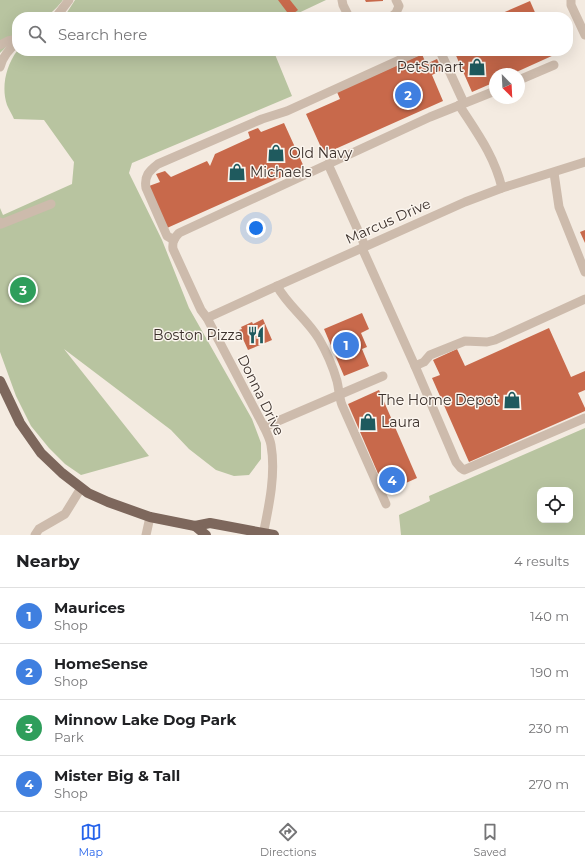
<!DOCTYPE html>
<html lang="en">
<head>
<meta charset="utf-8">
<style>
	:root { --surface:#fff; --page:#f6f6f6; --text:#202124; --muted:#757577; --line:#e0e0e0; --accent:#2563eb }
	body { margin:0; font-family:Montserrat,sans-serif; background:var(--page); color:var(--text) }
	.controls { position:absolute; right:12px; bottom:12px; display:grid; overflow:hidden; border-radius:8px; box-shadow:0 4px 16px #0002 }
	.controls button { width:36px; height:36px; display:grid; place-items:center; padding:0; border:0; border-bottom:1px solid var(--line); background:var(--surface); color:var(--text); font:20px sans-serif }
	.compass { position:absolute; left:489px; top:68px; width:36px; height:36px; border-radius:50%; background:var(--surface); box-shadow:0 4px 16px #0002; rotate:156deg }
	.you { position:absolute; left:256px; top:228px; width:14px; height:14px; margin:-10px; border:3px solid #fff; border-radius:50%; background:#1a73e8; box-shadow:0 0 0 6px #1a73e833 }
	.badge { display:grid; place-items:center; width:26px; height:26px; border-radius:50%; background:var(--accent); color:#fff; font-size:13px; font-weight:700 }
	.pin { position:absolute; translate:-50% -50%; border:2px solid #fff; box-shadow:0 1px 4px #0006 }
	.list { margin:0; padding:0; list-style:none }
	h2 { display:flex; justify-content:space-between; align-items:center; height:52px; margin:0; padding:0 16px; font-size:17px }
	h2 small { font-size:13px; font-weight:400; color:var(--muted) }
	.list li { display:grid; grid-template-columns:26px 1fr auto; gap:12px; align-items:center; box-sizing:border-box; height:56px; padding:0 16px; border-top:1px solid var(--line) }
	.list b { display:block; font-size:15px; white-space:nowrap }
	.list p { margin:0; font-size:13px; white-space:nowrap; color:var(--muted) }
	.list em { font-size:13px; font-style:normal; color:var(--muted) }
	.icon { flex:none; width:22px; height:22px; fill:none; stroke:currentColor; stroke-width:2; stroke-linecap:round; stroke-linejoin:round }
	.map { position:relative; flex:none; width:585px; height:535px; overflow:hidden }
	.search { position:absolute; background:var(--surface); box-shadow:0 4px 16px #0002; left:12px; right:12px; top:12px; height:44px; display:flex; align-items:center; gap:10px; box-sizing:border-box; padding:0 14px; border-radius:16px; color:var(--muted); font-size:15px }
	.sheet { height:276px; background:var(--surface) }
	nav { display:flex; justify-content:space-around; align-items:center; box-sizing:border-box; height:56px; border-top:1px solid var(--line); background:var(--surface); font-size:11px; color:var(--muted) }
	nav a { display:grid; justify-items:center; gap:2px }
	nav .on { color:var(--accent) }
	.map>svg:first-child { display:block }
	.green { fill:#b8c4a0; fill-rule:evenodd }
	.building { fill:#c8694b }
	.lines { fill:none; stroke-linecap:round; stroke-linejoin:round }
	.minor { stroke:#cdbbac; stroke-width:9 }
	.major { stroke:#7d675c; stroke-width:10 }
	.labels { text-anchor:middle; stroke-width:3; stroke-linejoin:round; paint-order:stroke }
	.poi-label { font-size:14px; fill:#3b302b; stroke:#fbf5ee; text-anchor:end }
	.street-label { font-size:14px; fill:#3b302b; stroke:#fbf5ee }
</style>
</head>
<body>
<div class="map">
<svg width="585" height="535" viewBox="0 0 585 535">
	<rect width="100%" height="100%" fill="#f4ebe1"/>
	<g class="green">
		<path d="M 0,0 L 63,0 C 47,21 41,17 17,17 L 17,36 L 0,53 Z"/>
		<polygon points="75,0 326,0 290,17 62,17 66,14"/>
		<path d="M 17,51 L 273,51 L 274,52 L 292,96 L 132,163 L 129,173 L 162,240 L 189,308 L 252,419 L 261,443 L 261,459 L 249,475 L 234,476 L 216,470 L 189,449 L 171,430 L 64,349 L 149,456 L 81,475 L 65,464 L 49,448 L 31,426 L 16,396 L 0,352 L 0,208 L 3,215 L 72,184 L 74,162 L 44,120 L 14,119 C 12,114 9,110 7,105 C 1,87 6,66 17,51 Z"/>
		<path d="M 585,428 L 585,535 L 401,535 L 399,515 L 430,501 L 429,496 ZM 540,490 L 570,490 L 570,520 L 540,520 Z"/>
	</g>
	<g class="building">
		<polygon points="278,0 290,0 298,10 290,16"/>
		<polygon points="365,0 383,0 383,1 366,2"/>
		<polygon points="530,1 537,17 493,17"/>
		<polygon points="491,12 493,17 479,17"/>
		<polygon points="454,51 553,51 554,55 512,74 495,74 495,82 472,92"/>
		<polygon points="422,54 426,64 437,59 442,70 432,75 443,101 324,154 306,114 340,99 337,92"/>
		<polygon points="284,123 304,167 167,228 149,186 160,182 156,174 165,171 171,177 207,161 210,166 215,154 250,138 248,132 258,128 261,132"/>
		<polygon points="585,230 585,243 580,232"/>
		<polygon points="362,313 369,329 361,333 367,347 362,349 369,366 344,376 324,329"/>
		<polygon points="263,319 272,340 248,350 239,330 242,329 241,327 252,322 253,324"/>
		<polygon points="549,328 571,377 585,371 585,390 578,393 585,408 585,411 469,462 432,378 440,375 433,360 457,349 465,366"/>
		<polygon points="379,390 417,478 386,492 348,404"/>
	</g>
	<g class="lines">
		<g class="minor">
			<polyline points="342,0 343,5 349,17"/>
			<polyline points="571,0 571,5 585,35"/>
			<polyline points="56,17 69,0"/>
			<polyline points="391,17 396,13 399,6 396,0"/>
			<polyline points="0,45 8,41 17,39"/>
			<polyline points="440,51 464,103"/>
			<path d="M 0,67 C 3,56 9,49 17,43"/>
			<polyline points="519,80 554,65"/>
			<path d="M 459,105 C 477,133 494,155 502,188"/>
			<polyline points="328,164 365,246"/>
			<polyline points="554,173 559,207 585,272"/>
			<polyline points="0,222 1,224 51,204"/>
			<path d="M 174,240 L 167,236 L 146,188 C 144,176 149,171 158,164 L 262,119 L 287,111 L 419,51"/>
			<polyline points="362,248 415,366 424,362 430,355 465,341 487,342 495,340 585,299"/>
			<path d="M 277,286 C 288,306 307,319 319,339 C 326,351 333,367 337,381 C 339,389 339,397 342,405 L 386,504"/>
			<polyline points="207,318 277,286 465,202 502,188 585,162"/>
			<polyline points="415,366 456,462 461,468 464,470 585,418"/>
			<polyline points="264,427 383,376"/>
			<polyline points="35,535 39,529 65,514 81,488"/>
			<polyline points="146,535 150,517"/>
			<path d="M 263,535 C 269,506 276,474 271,445 C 270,439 267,433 264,427 L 207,318 L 201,310 L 173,249 C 172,242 174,238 179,233 L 430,117 L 495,91"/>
		</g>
		<g class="major">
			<polyline points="0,381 20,423 41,453 62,473 88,493 108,502 150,517 195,526 210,523 274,535"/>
			<polyline points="195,526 206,535"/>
		</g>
	</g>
	<defs>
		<g id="shop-bare" transform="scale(1.38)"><path d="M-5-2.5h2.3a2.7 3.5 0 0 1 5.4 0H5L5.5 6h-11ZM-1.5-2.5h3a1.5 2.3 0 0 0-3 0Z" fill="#1f5a5e" stroke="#fbf5ee" stroke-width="2.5" paint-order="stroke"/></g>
		<g id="restaurant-bare" transform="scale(1.38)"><path d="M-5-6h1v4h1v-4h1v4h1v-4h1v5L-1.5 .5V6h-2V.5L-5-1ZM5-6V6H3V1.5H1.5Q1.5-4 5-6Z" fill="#1f5a5e" stroke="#fbf5ee" stroke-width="2.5" paint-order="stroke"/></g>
	</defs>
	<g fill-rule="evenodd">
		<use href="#shop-bare" x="477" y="67"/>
		<use href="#shop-bare" x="276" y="153"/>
		<use href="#shop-bare" x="237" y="172"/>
		<use href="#restaurant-bare" x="256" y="335"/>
		<use href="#shop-bare" x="512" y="400"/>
		<use href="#shop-bare" x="368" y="422"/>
	</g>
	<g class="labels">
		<g class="poi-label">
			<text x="464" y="72">PetSmart</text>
			<text x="289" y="158" text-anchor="start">Old Navy</text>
			<text x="250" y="177" text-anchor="start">Michaels</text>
			<text x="243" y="340">Boston Pizza</text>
			<text x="499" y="405">The Home Depot</text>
			<text x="381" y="427" text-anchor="start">Laura</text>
		</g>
		<g class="street-label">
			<text transform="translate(388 221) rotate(-24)" y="5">Marcus Drive</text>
			<text transform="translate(261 395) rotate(64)" y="5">Donna Drive</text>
		</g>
	</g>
</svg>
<div class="controls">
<button><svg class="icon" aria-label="locate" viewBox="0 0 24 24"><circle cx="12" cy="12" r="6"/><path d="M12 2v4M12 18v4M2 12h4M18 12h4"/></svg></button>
</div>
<svg class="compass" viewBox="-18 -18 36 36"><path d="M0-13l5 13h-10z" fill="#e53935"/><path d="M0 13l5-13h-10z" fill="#757577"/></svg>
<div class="you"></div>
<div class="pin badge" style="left:346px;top:345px;background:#3f7fe0">1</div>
<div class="pin badge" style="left:408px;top:95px;background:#3f7fe0">2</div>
<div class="pin badge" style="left:23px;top:290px;background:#2e9e5b">3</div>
<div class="pin badge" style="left:392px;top:480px;background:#3f7fe0">4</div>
<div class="search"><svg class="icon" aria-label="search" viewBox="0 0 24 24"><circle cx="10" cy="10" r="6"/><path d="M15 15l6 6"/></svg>Search here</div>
</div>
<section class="sheet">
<h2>Nearby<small>4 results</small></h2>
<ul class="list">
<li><span class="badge" style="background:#3f7fe0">1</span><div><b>Maurices</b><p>Shop</p></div><em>140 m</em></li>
<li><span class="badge" style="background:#3f7fe0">2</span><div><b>HomeSense</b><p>Shop</p></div><em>190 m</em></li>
<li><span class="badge" style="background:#2e9e5b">3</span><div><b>Minnow Lake Dog Park</b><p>Park</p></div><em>230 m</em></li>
<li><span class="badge" style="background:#3f7fe0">4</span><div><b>Mister Big &amp; Tall</b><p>Shop</p></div><em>270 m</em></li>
</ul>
</section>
<nav>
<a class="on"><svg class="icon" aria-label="map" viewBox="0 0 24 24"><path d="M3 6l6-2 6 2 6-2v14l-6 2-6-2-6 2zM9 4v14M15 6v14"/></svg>Map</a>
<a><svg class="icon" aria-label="directions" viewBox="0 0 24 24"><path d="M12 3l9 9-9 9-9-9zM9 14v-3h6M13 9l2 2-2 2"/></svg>Directions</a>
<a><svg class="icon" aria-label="saved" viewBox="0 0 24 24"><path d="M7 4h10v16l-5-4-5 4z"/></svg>Saved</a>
</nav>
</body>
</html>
